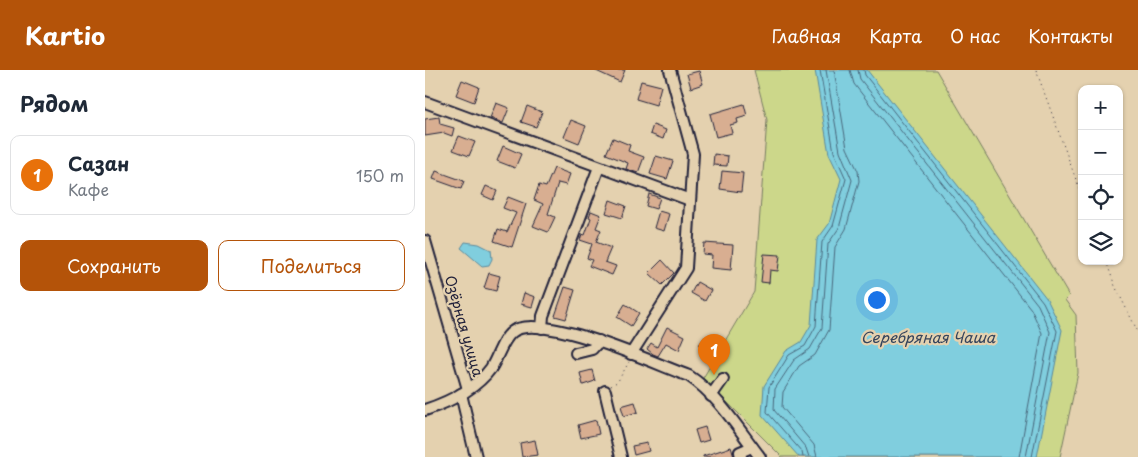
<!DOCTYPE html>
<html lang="ru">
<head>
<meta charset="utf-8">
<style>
	:root { --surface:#fff; --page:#f2f2f3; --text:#1f2937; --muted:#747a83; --line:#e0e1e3; --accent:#b45309 }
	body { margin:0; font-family:"Playpen Sans",sans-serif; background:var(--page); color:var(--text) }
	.controls { position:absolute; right:15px; top:15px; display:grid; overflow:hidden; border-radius:10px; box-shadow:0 1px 4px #0004 }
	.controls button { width:45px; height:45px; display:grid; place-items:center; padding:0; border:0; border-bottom:1px solid var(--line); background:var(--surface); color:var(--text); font:25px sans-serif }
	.you { position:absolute; left:451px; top:229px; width:18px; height:18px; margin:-12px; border:4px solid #fff; border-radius:50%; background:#1a73e8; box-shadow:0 0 0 8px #1a73e833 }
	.badge { display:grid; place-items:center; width:32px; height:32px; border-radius:50%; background:var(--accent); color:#fff; font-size:16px; font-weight:700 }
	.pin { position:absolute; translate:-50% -41px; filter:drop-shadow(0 1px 2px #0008) }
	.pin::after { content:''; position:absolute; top:26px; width:18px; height:15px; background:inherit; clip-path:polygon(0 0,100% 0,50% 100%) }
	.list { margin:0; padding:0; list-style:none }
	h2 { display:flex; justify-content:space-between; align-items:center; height:65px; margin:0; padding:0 20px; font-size:21px }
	h2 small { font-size:16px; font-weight:400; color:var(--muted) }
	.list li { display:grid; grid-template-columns:32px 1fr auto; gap:15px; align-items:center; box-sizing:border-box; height:80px; margin:0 10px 10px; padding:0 10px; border:1px solid var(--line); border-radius:10px }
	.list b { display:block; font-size:19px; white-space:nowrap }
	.list p { margin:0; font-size:16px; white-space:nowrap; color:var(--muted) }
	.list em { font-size:16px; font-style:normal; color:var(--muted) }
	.actions { display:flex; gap:10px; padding:15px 20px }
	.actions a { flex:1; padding:11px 0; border:1px solid var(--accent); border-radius:10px; text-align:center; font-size:18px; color:var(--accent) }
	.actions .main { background:var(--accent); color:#fff }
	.icon { flex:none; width:28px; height:28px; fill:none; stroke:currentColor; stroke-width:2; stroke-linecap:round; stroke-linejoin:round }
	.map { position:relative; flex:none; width:713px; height:387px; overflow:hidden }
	header { display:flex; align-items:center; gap:30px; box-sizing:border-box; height:70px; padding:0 25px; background:var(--accent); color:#fff }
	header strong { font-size:24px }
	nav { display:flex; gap:28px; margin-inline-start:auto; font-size:18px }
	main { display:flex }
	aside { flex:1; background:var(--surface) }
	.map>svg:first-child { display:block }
	.green { fill:#ccd78a; stroke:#777c62 }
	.water { fill:#80cede; stroke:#5a899d }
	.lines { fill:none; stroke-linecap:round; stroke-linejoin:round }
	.shore { stroke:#48677c; stroke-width:1 }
	.building { fill:#d8ae91; stroke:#22223b }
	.minor-casing { stroke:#22223b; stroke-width:14 }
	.path { stroke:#22223b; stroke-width:1; stroke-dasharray:1 4; stroke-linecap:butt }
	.minor { stroke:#e4d1af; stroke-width:10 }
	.labels { text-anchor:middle; stroke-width:4.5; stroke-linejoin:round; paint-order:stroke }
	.street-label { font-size:14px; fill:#22223b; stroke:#e4d1af }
	.water-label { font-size:15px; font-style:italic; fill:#35445c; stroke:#e4d1af }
</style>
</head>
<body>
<header>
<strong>Kartio</strong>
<nav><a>Главная</a><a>Карта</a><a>О нас</a><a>Контакты</a></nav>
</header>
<main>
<aside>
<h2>Рядом<small></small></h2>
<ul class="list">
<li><span class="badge" style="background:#e8710a">1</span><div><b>Сазан</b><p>Кафе</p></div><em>150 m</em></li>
</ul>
<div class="actions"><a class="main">Сохранить</a><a>Поделиться</a></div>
</aside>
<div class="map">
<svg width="713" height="387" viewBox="0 0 713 387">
	<rect width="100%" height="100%" fill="#e4d1af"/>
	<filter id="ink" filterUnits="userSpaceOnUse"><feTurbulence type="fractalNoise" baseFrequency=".02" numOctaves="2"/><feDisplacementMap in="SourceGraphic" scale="10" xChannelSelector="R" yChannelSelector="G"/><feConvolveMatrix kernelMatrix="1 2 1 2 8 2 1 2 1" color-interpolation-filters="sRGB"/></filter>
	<g filter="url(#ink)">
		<polygon class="green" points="329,0 511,0 644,226 640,230 651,245 653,303 635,387 357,387 278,308 329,222 342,50"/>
		<g class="water">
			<polygon points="390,0 442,0 622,229 637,260 612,387 374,387 337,345 339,316 361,281 376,272 386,255 392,170 404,154 416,109 404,84"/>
			<polygon points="40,172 54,174 66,180 67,189 64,195 57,196 36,178"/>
		</g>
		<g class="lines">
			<g class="shore">
				<polyline points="425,0 429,14 606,239 617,263 594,387"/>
				<polyline points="433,0 435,9 613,235 625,262 601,387"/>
				<polyline points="439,0 440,5 618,232 632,261 607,387"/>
				<polyline points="378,387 377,382 342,342 344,317 364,285 380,276 391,256 397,172 408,156 421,109 409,82 395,0"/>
				<polyline points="384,387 381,378 349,340 350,319 369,290 385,279 397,258 403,174 414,158 427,110 415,81 401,0"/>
				<polyline points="392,387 389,375 357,337 358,322 374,296 390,285 404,260 410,177 421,159 434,111 433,101 422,78 409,0"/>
			</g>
		</g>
		<g class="building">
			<polygon points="169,0 200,0 195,12"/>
			<polygon points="274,1 278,14 266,18 262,4"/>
			<polygon points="37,10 54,17 49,32 31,25"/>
			<polygon points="216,11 236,16 231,35 211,29"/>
			<polygon points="71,33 84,38 78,53 65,48"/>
			<polygon points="319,34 322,46 312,49 313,53 305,55 307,63 291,67 285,44"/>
			<polygon points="102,36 117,42 111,57 96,52"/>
			<polygon points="14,47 15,54 29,58 27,66 19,63 0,66 0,49"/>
			<polygon points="146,50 161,56 154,73 139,67"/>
			<polygon points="228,55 241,60 238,69 225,64"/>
			<polygon points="34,66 50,72 44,86 28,80"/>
			<polygon points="188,68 205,75 203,81 219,87 213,103 201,99 203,93 181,84"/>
			<polygon points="78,76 96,84 90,98 72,91"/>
			<polygon points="289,84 303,86 302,96 288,95"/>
			<polygon points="231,86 248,91 242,109 225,104"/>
			<polygon points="129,98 145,104 141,115 133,113 123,144 130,147 123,162 108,156 118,134 109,130 114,115 121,117"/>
			<polygon points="11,101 39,111 36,119 8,109"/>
			<polygon points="297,101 318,103 316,122 295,119"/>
			<polygon points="61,116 72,121 68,130 57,125"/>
			<polygon points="224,124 235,128 231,139 221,136"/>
			<polygon points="83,127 101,134 87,177 69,171 73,159 82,162 91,143 78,138"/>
			<polygon points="185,130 201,136 197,148 181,143"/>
			<polygon points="166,141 176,145 171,158 176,160 171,172 186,178 180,192 191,196 187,205 164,196 167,190 162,188 167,174 155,170 157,164 160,165 166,148 164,147"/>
			<polygon points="234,141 244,144 239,161 229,158"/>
			<polygon points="279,173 308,175 306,200 286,198 287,185 278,184"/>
			<polygon points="339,184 355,185 353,201 345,200 344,213 336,212"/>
			<polygon points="237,190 249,203 237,215 224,203"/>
			<polygon points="64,203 75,206 71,221 59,218"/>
			<polygon points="272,212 286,220 280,231 266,223"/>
			<polygon points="140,217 150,220 141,249 130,246"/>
			<polygon points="99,223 110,227 107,237 96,234"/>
			<polygon points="200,234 214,243 206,256 192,247"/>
			<polygon points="242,257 260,266 254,280 241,273 233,286 228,284 222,279 226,273 232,277"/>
			<polygon points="280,267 291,275 286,283 274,275"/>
			<polygon points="167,300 170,311 158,315 155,303"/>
			<polygon points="210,332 213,342 199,346 196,336"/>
			<polygon points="171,350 174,364 156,368 153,355"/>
			<polygon points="280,357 284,370 274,373 270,360"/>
			<polygon points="110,370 113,385 97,387 95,373"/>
			<polygon points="222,373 224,381 209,385 207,376"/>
			<polygon points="306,377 309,387 278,387 278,386"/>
		</g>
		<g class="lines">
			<g class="minor-casing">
				<g id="minor">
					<polyline points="0,32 265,130"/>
					<polyline points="0,171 43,319"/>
					<polyline points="117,258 118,246 174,97"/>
					<polyline points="151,283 167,279 174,271"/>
					<polyline points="206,284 261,198 268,84 245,0"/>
					<polyline points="180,321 196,387"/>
					<polyline points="36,324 51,387"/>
					<polyline points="286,326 298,309"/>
					<path d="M 0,340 C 24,332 51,319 66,298 C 73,287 77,270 87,262 C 114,240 233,295 264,306 C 293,325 314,360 335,387"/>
					<polyline points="316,387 315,382 327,377"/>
				</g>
			</g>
			<g class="path">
				<polyline points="611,0 657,126"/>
				<polyline points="681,191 690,216 713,262"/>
				<polyline points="186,316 193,311 204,292"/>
			</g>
			<use href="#minor" class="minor"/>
		</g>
	</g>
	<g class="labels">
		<g class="street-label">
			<text transform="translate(39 256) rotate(74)" y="5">Озёрная улица</text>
		</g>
		<g class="water-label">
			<text x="503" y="273">Серебряная Чаша</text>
		</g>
	</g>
</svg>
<div class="controls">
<button>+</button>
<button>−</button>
<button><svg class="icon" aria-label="locate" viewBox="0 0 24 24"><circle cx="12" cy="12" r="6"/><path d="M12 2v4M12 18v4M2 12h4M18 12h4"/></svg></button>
<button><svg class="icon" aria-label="layers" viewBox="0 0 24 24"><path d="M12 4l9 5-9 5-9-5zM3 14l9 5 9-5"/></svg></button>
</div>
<div class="you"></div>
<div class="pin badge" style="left:289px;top:305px;background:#e8710a">1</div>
</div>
</main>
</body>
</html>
